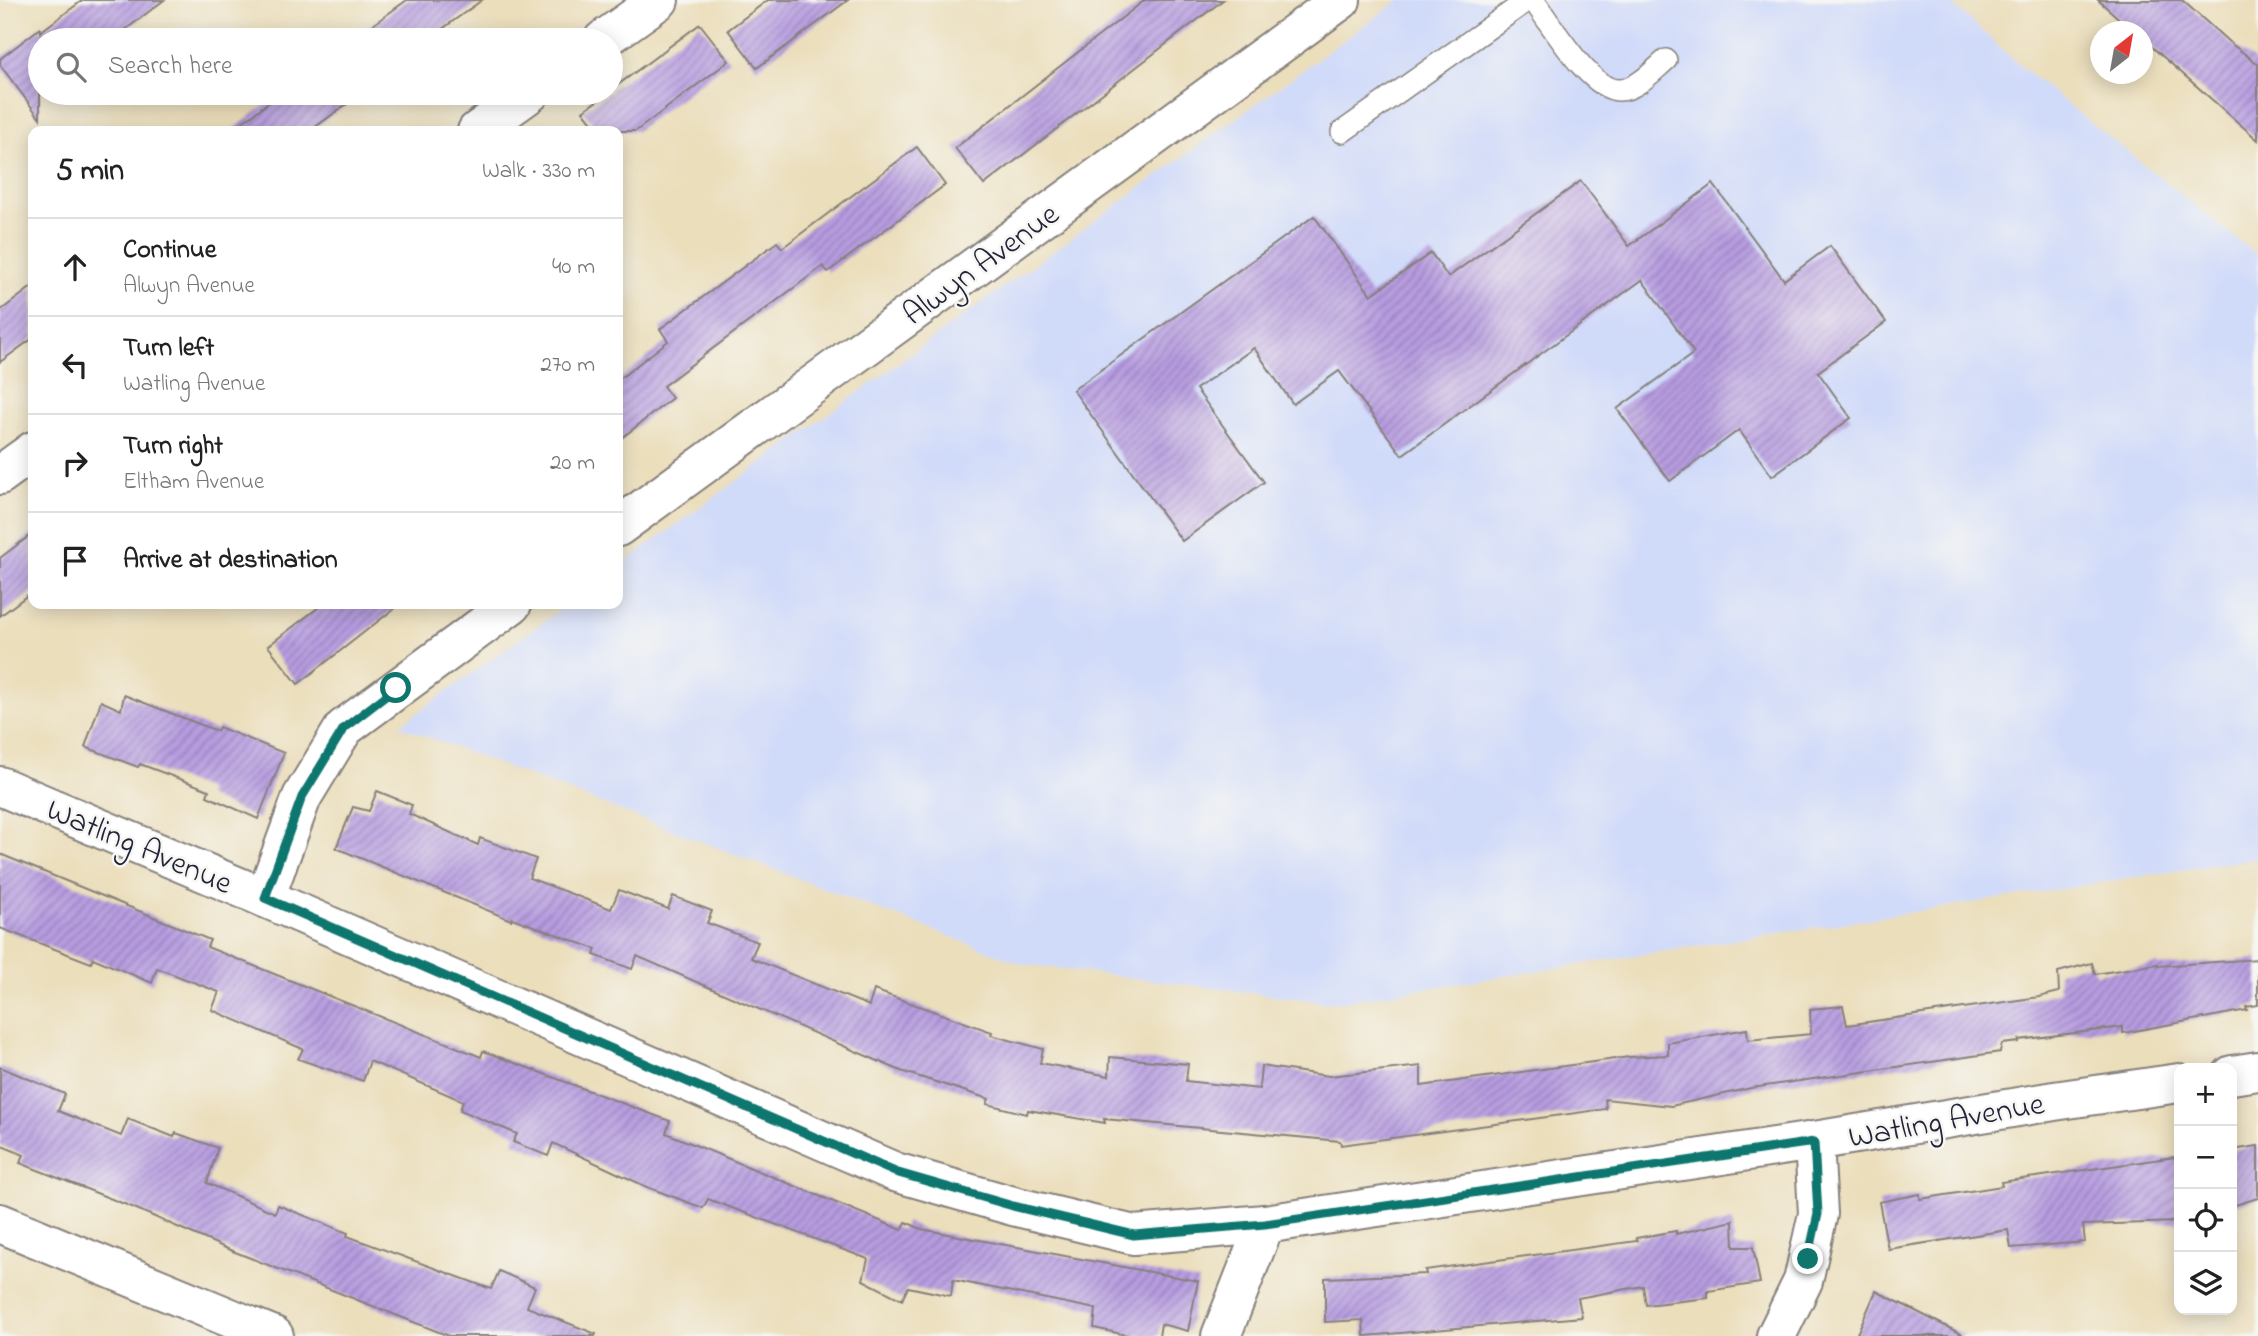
<!DOCTYPE html>
<html lang="en">
<head>
<meta charset="utf-8">
<style>
	:root { --surface:#fff; --page:#f2f2f2; --text:#222; --muted:#767676; --line:#e0e0e0 }
	body { margin:0; font-family:"Indie Flower",sans-serif; background:var(--page); color:var(--text) }
	.controls { position:absolute; right:21px; bottom:21px; display:grid; overflow:hidden; border-radius:14px; box-shadow:0 4px 18px #0003 }
	.controls button { width:63px; height:63px; display:grid; place-items:center; padding:0; border:0; border-bottom:2px solid var(--line); background:var(--surface); color:var(--text); font:35px sans-serif }
	.compass { position:absolute; left:2090px; top:21px; width:63px; height:63px; border-radius:50%; background:var(--surface); box-shadow:0 4px 18px #0003; rotate:31deg }
	.stop { position:absolute; width:21px; height:21px; margin:-16px; border:5px solid #0f766e; border-radius:50%; background:#fff }
	.stop.end { background:#0f766e; border-color:#fff; box-shadow:0 2px 7px #0008 }
	.list { margin:0; padding:0; list-style:none }
	h2 { display:flex; justify-content:space-between; align-items:center; height:91px; margin:0; padding:0 28px; font-size:30px }
	h2 small { font-size:23px; font-weight:400; color:var(--muted) }
	.list li { display:grid; grid-template-columns:46px 1fr auto; gap:21px; align-items:center; box-sizing:border-box; height:98px; padding:0 28px; border-top:2px solid var(--line) }
	.list b { display:block; font-size:26px; white-space:nowrap }
	.list p { margin:0; font-size:23px; white-space:nowrap; color:var(--muted) }
	.list em { font-size:23px; font-style:normal; color:var(--muted) }
	.icon { flex:none; width:38px; height:38px; fill:none; stroke:currentColor; stroke-width:2; stroke-linecap:round; stroke-linejoin:round }
	.map { position:relative; flex:none; width:2258px; height:1336px; overflow:hidden }
	.search { position:absolute; background:var(--surface); box-shadow:0 4px 18px #0003; left:28px; top:28px; width:595px; height:77px; display:flex; align-items:center; gap:18px; box-sizing:border-box; padding:0 24px; border-radius:38px; color:var(--muted); font-size:26px }
	.panel { position:absolute; background:var(--surface); box-shadow:0 4px 18px #0003; left:28px; top:126px; width:595px; height:483px; border-radius:14px }
	.map>svg:first-child { display:block }
	.built { fill:#d0daf9 }
	.building { fill:url(#building-hatch) }
	.lines { fill:none; stroke-linecap:round; stroke-linejoin:round }
	.lane-casing { stroke:#86807b; stroke-width:24 }
	.street-casing { stroke:#86807b; stroke-width:42 }
	.lane { stroke:#fff; stroke-width:21 }
	.street { stroke:#fff; stroke-width:38 }
	.route { stroke:#0f766e; stroke-width:9 }
	.labels { text-anchor:middle; stroke-width:5; stroke-linejoin:round; paint-order:stroke }
	.street-label { font-size:32px; fill:#22223b; stroke:#f6f6f2 }
</style>
</head>
<body>
<div class="map">
<svg width="2258" height="1336" viewBox="0 0 2258 1336">
	<defs>
		<pattern id="building-hatch" width="6" height="6" patternUnits="userSpaceOnUse" patternTransform="scale(1.75)"><rect width="6" height="6" fill="#b79ce0"/><path d="M-1 1l2-2M0 6l6-6M5 7l2-2" fill="none" stroke="#947fb7"/></pattern>
	</defs>
	<rect width="100%" height="100%" fill="#f6f6f2"/>
	<filter id="ink" filterUnits="userSpaceOnUse"><feTurbulence type="fractalNoise" baseFrequency=".0143" numOctaves="2"/><feDisplacementMap in="SourceGraphic" scale="14" xChannelSelector="R" yChannelSelector="G"/><feConvolveMatrix kernelMatrix="1 2 1 2 8 2 1 2 1" color-interpolation-filters="sRGB"/></filter>
	<filter id="wash" filterUnits="userSpaceOnUse"><feTurbulence type="fractalNoise" baseFrequency=".00686" numOctaves="4" result="noise"/><feDisplacementMap in="SourceGraphic" scale="28" xChannelSelector="R" yChannelSelector="G"/><feGaussianBlur stdDeviation="1.57" result="paint"/><feColorMatrix in="noise" values="0 0 0 0 0 0 0 0 0 0 0 0 0 0 0 0 0 1.4 0 .05"/><feComposite in="paint" operator="in"/></filter>
	<g filter="url(#wash)">
		<rect width="100%" height="100%" fill="#ebdebb"/>
		<polygon class="built" points="1399,0 1948,0 2026,71 2258,256 2258,858 1332,1003 1022,964 399,726 568,604 618,604 618,567"/>
		<g id="blocks">
			<g class="building">
				<polygon points="83,0 164,0 112,40 40,40 40,118 0,65 0,59 40,28 40,32"/>
				<polygon points="407,0 482,0 427,40 352,40"/>
				<polygon points="768,0 848,0 757,68 728,30"/>
				<polygon points="1145,0 1223,0 984,185 955,148"/>
				<polygon points="2098,0 2182,0 2229,42 2258,64 2258,140 2143,39 2143,32 2134,32"/>
				<polygon points="700,24 729,61 636,131 599,131 583,111 608,93 611,93 611,90"/>
				<polygon points="281,93 340,93 348,103 310,131 231,131"/>
				<polygon points="917,147 945,185 828,272 823,266 663,386 672,398 618,441 618,380 668,341 660,329 777,242 782,248"/>
				<polygon points="1581,181 1629,246 1713,184 1784,280 1830,246 1886,322 1818,372 1851,418 1772,476 1739,430 1670,481 1617,409 1694,353 1642,280 1402,455 1339,371 1293,404 1254,348 1196,389 1264,482 1182,541 1073,390 1314,216 1371,295 1431,253 1448,277"/>
				<polygon points="33,286 33,338 0,362 0,311"/>
				<polygon points="33,533 33,591 0,616 0,558"/>
				<polygon points="323,604 400,604 298,684 268,646"/>
				<polygon points="124,695 217,731 219,727 284,753 258,819 207,796 209,790 140,764 138,767 85,747 101,701 121,710"/>
				<polygon points="377,791 412,805 409,814 478,845 480,838 536,859 529,878 611,909 619,890 668,909 673,896 712,911 707,923 758,942 751,958 869,1006 874,990 992,1032 991,1035 1043,1049 1040,1063 1109,1076 1110,1057 1188,1064 1186,1081 1259,1089 1261,1066 1329,1076 1421,1066 1421,1086 1629,1057 1668,1055 1668,1043 1747,1029 1748,1040 1811,1034 1810,1009 1843,1006 1847,1025 2039,997 2059,992 2058,972 2092,963 2095,974 2158,964 2158,966 2258,959 2258,1005 2246,1007 2247,1010 2123,1033 2123,1027 2019,1040 2019,1042 2002,1044 2000,1052 1751,1088 1671,1106 1605,1099 1606,1109 1341,1145 1340,1141 1104,1119 1105,1123 1028,1110 1027,1114 987,1104 989,1099 901,1071 637,956 632,969 594,955 596,949 512,918 511,920 336,848 353,807 369,811"/>
				<polygon points="0,854 210,940 207,947 481,1057 483,1051 670,1121 666,1133 902,1230 906,1222 921,1229 1198,1281 1188,1331 1161,1324 1159,1336 1131,1336 1094,1328 1096,1309 953,1280 951,1296 908,1287 902,1300 863,1280 868,1259 708,1199 703,1208 647,1187 553,1143 548,1156 513,1142 517,1134 460,1110 463,1101 370,1061 363,1081 298,1059 303,1049 212,1010 219,992 157,968 152,983 93,958 91,963 0,928"/>
				<polygon points="0,1067 65,1094 58,1111 121,1136 128,1119 174,1137 176,1133 218,1148 207,1183 275,1213 278,1205 348,1233 347,1236 491,1289 499,1271 535,1287 527,1307 596,1334 595,1336 449,1336 230,1250 132,1207 20,1163 24,1155 0,1145"/>
				<polygon points="2258,1146 2258,1198 2232,1206 2232,1150"/>
				<polygon points="2175,1157 2175,1159 2179,1159 2179,1222 2083,1225 2085,1242 2011,1248 2008,1230 1888,1249 1879,1202 1920,1194 1920,1199 2002,1186 2001,1182"/>
				<polygon points="1733,1221 1734,1247 1753,1247 1760,1283 1708,1291 1708,1298 1646,1305 1643,1286 1578,1298 1582,1317 1366,1336 1364,1336 1363,1320 1325,1322 1325,1278 1426,1274 1425,1270 1637,1241 1636,1238 1676,1231 1676,1234"/>
				<polygon points="1876,1291 1965,1336 1856,1336"/>
			</g>
		</g>
	</g>
	<g filter="url(#ink)">
		<use href="#blocks" fill-opacity="0" stroke="#86807b" stroke-width="2"/>
		<g class="lines">
			<g class="lane-casing">
				<g id="lane">
					<path d="M 1533,0 C 1550,22 1590,91 1619,90 C 1636,90 1654,70 1666,60"/>
					<polyline points="1342,132 1528,0"/>
				</g>
			</g>
			<g class="street-casing">
				<g id="street">
					<polyline points="603,40 659,0"/>
					<polyline points="477,131 530,93"/>
					<polyline points="0,475 33,451"/>
					<polyline points="618,527 1341,0"/>
					<polyline points="0,786 265,898 895,1172 1013,1206 1134,1235 1265,1224 1814,1141 2054,1101 2179,1083"/>
					<polyline points="265,898 302,797 344,728 512,604"/>
					<polyline points="2232,1075 2258,1071"/>
					<polyline points="0,1223 274,1336"/>
					<polyline points="1221,1336 1265,1224"/>
					<polyline points="1776,1336 1803,1281 1818,1214 1814,1141"/>
				</g>
			</g>
			<use href="#lane" class="lane"/>
			<use href="#street" class="street"/>
		</g>
	</g>
	<g class="lines" filter="url(#ink)">
		<polyline class="route" points="396,688 344,728 302,797 265,898 895,1172 1013,1206 1134,1235 1265,1224 1814,1142 1818,1214 1808,1259"/>
	</g>
	<g class="labels">
		<g class="street-label">
			<text transform="translate(980 263) rotate(-36)" y="11">Alwyn Avenue</text>
			<text transform="translate(140 845) rotate(23)" y="11">Watling Avenue</text>
			<text transform="translate(1946 1119) rotate(-10)" y="11">Watling Avenue</text>
		</g>
	</g>
</svg>
<div class="controls">
<button>+</button>
<button>−</button>
<button><svg class="icon" aria-label="locate" viewBox="0 0 24 24"><circle cx="12" cy="12" r="6"/><path d="M12 2v4M12 18v4M2 12h4M18 12h4"/></svg></button>
<button><svg class="icon" aria-label="layers" viewBox="0 0 24 24"><path d="M12 4l9 5-9 5-9-5zM3 14l9 5 9-5"/></svg></button>
</div>
<svg class="compass" viewBox="-18 -18 36 36"><path d="M0-13l5 13h-10z" fill="#e53935"/><path d="M0 13l5-13h-10z" fill="#767676"/></svg>
<div class="stop" style="left:396px;top:688px"></div>
<div class="stop end" style="left:1808px;top:1259px"></div>
<div class="search"><svg class="icon" aria-label="search" viewBox="0 0 24 24"><circle cx="10" cy="10" r="6"/><path d="M15 15l6 6"/></svg>Search here</div>
<section class="panel">
<h2>5 min<small>Walk · 330 m</small></h2>
<ul class="list">
<li><svg class="icon" aria-label="ahead" viewBox="0 0 24 24"><path d="M12 20V5M6 11l6-6 6 6"/></svg><div><b>Continue</b><p>Alwyn Avenue</p></div><em>40 m</em></li>
<li><svg class="icon" aria-label="left" viewBox="0 0 24 24"><path d="M17 20v-9H6M10 6l-5 5 5 5"/></svg><div><b>Turn left</b><p>Watling Avenue</p></div><em>270 m</em></li>
<li><svg class="icon" aria-label="right" viewBox="0 0 24 24"><path d="M7 20v-9h11M14 6l5 5-5 5"/></svg><div><b>Turn right</b><p>Eltham Avenue</p></div><em>20 m</em></li>
<li><svg class="icon" aria-label="arrive" viewBox="0 0 24 24"><path d="M6 21V4h12l-3 4 3 4H6"/></svg><div><b>Arrive at destination</b></div></li>
</ul>
</section>
</div>
</body>
</html>
